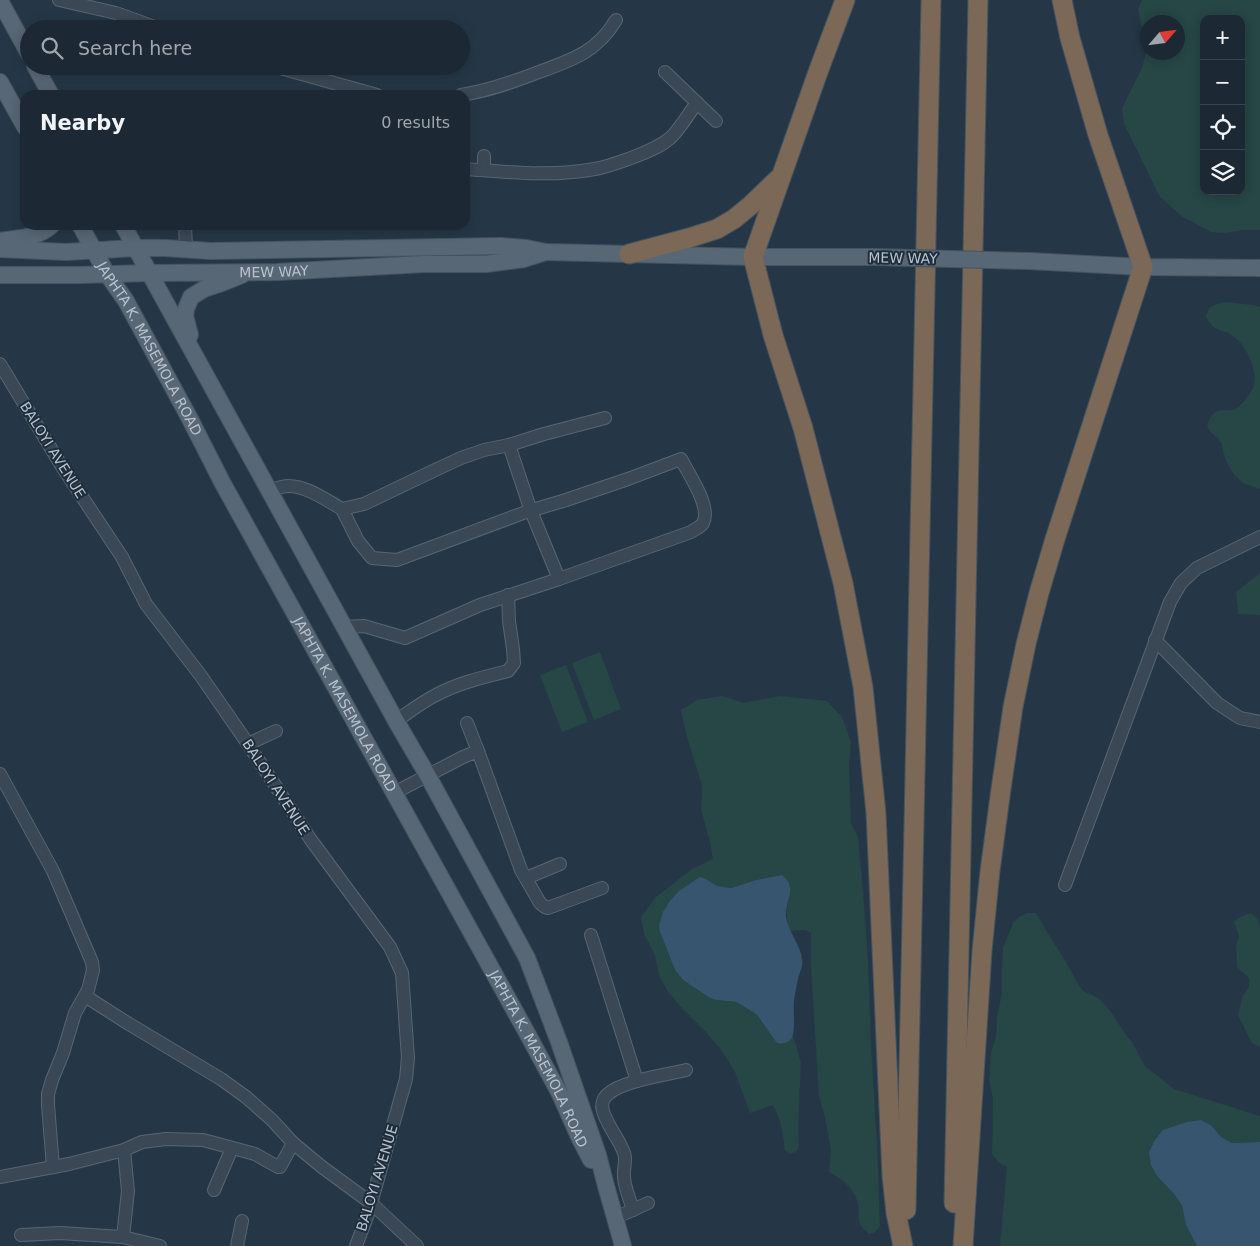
<!DOCTYPE html>
<html lang="en">
<head>
<meta charset="utf-8">
<style>
	:root { --surface:#1c2934; --page:#293540; --text:#f1f3f6; --muted:#a0a6ac; --line:#3a454f }
	body { margin:0; font-family:"DejaVu Sans",sans-serif; background:var(--page); color:var(--text) }
	.controls { position:absolute; right:15px; top:15px; display:grid; overflow:hidden; border-radius:10px; box-shadow:0 2px 12px #0003 }
	.controls button { width:45px; height:45px; display:grid; place-items:center; padding:0; border:0; border-bottom:1px solid var(--line); background:var(--surface); color:var(--text); font:25px sans-serif }
	.compass { position:absolute; left:1140px; top:15px; width:45px; height:45px; border-radius:50%; background:var(--surface); box-shadow:0 2px 12px #0003; rotate:62deg }
	.list { margin:0; padding:0; list-style:none }
	h2 { display:flex; justify-content:space-between; align-items:center; height:65px; margin:0; padding:0 20px; font-size:21px }
	h2 small { font-size:16px; font-weight:400; color:var(--muted) }
	.icon { flex:none; width:28px; height:28px; fill:none; stroke:currentColor; stroke-width:2; stroke-linecap:round; stroke-linejoin:round }
	.map { position:relative; flex:none; width:1260px; height:1246px; overflow:hidden }
	.search { position:absolute; background:var(--surface); box-shadow:0 2px 12px #0003; left:20px; top:20px; width:450px; height:55px; display:flex; align-items:center; gap:12px; box-sizing:border-box; padding:0 18px; border-radius:28px; color:var(--muted); font-size:19px }
	.panel { position:absolute; background:var(--surface); box-shadow:0 2px 12px #0003; left:20px; top:90px; width:450px; height:140px; border-radius:15px }
	.map>svg:first-child { display:block }
	.green { fill:#274646; fill-rule:evenodd }
	.water { fill:#37556e }
	.lines { fill:none; stroke-linecap:round; stroke-linejoin:round }
	.minor-casing { stroke:#586672; stroke-width:14 }
	.major-casing { stroke:#465461; stroke-width:18 }
	.highway-casing { stroke:#44535f; stroke-width:21 }
	.minor { stroke:#3a4855; stroke-width:12 }
	.major { stroke:#586775; stroke-width:16 }
	.highway { stroke:#7b6856; stroke-width:19 }
	.major-bridge-casing { stroke:#465461; stroke-width:18; stroke-linecap:butt }
	.major-bridge { stroke:#586775; stroke-width:16 }
	.labels { text-anchor:middle; stroke-width:4; stroke-linejoin:round; paint-order:stroke }
	.street-label { font-size:14px; fill:#b7c3ce; stroke:#1e2d3a }
</style>
</head>
<body>
<div class="map">
<svg width="1260" height="1246" viewBox="0 0 1260 1246">
	<rect width="100%" height="100%" fill="#253746"/>
	<g class="green">
		<path d="M 1142,0 L 1260,0 L 1260,230 L 1242,230 L 1226,233 L 1211,232 L 1183,217 L 1160,197 L 1124,124 L 1122,108 L 1142,68 L 1146,54 L 1146,39 L 1141,24 L 1138,9 ZM 1204,19 L 1241,19 L 1241,191 L 1204,191 ZM 1148,22 L 1178,22 L 1178,52 L 1148,52 Z"/>
		<path d="M 1226,302 L 1253,305 L 1260,307 L 1260,489 C 1255,487 1250,486 1245,484 C 1236,479 1228,467 1225,457 C 1223,452 1223,447 1221,442 C 1215,433 1202,431 1210,418 C 1217,406 1224,412 1234,410 C 1240,408 1251,393 1253,387 C 1255,382 1255,377 1254,372 C 1252,359 1242,340 1230,334 C 1227,332 1223,332 1219,330 C 1213,328 1210,323 1206,317 L 1209,308 L 1217,304 Z"/>
		<polygon points="1260,571 1260,615 1238,614 1236,592 1259,574"/>
		<polygon points="600,652 621,709 594,720 572,663"/>
		<polygon points="566,665 588,722 562,732 540,675"/>
		<path d="M 722,696 L 744,703 L 780,696 L 827,701 L 842,717 L 851,742 L 849,765 L 851,824 L 858,837 L 863,891 L 868,963 L 871,1044 L 877,1146 L 880,1226 L 875,1232 L 869,1234 C 855,1222 860,1219 858,1205 C 856,1189 842,1179 829,1172 L 831,1151 L 825,1117 L 819,1096 L 811,967 L 811,933 L 805,930 L 789,931 L 786,911 L 789,898 L 790,885 L 782,875 L 756,880 L 731,888 L 717,886 L 706,879 L 660,932 L 675,970 L 683,980 L 710,998 L 717,1000 L 736,1002 L 753,1012 L 790,1041 L 793,1035 L 801,1063 L 798,1128 L 799,1145 L 797,1151 L 790,1154 L 785,1150 C 783,1135 781,1118 773,1105 L 750,1113 L 735,1072 L 722,1051 L 706,1032 L 680,1006 L 668,992 L 659,975 L 655,955 L 644,934 L 641,917 L 656,897 L 692,869 L 713,859 L 710,842 L 701,809 L 702,785 L 686,734 L 681,710 L 697,700 Z"/>
		<path d="M 1027,913 L 1036,913 L 1050,937 L 1065,960 L 1078,984 L 1083,991 L 1099,998 L 1111,1012 L 1126,1035 L 1132,1042 L 1145,1066 L 1174,1089 L 1260,1116 L 1260,1142 L 1232,1143 L 1221,1137 L 1212,1126 L 1157,1176 L 1175,1195 L 1182,1206 L 1186,1225 L 1197,1246 L 1000,1246 L 1007,1166 C 1000,1166 996,1159 992,1154 L 993,1099 L 989,1079 L 990,1070 L 991,1053 L 996,1036 L 997,1018 L 1002,992 L 1002,966 L 1003,948 L 1013,923 L 1019,917 Z"/>
		<polygon points="1251,913 1258,919 1260,928 1260,1047 1252,1043 1238,1015 1243,996 1249,987 1249,978 1237,967 1236,946 1239,936 1234,922 1242,916"/>
	</g>
	<g class="water">
		<path d="M 782,875 C 799,888 784,901 786,917 C 789,934 801,945 802,960 C 803,966 801,969 799,975 C 797,983 795,993 794,1001 C 793,1011 796,1032 791,1039 C 787,1044 782,1044 777,1043 L 758,1016 L 753,1012 L 736,1002 L 717,1000 L 710,998 L 683,980 L 675,970 L 660,932 L 659,926 L 663,912 L 670,901 L 679,891 L 700,877 L 706,879 L 717,886 L 731,888 L 756,880 Z"/>
		<polygon points="1201,1120 1212,1126 1221,1137 1232,1143 1260,1142 1260,1246 1197,1246 1186,1225 1182,1206 1175,1195 1157,1176 1151,1165 1149,1152 1155,1140 1163,1130 1187,1122"/>
	</g>
	<g class="lines">
		<g class="minor-casing">
			<g id="minor">
				<polyline points="59,0 116,13 160,29"/>
				<polyline points="273,66 377,95"/>
				<polyline points="665,72 716,121"/>
				<path d="M 461,95 C 488,91 513,82 539,72 C 572,60 597,52 616,20"/>
				<polyline points="484,156 484,170"/>
				<path d="M 465,169 C 509,172 551,177 595,169 C 607,167 620,162 631,158 C 644,153 658,148 669,139 C 679,131 688,114 697,103"/>
				<polyline points="185,225 186,249"/>
				<polyline points="0,364 61,465 122,557 146,604 201,676 248,744 311,840 390,947 402,973 408,1058 406,1079 368,1214 356,1246"/>
				<polyline points="509,445 531,511 559,579"/>
				<path d="M 269,491 C 275,489 282,486 288,486 C 307,486 326,500 342,509 L 364,504 L 433,471 L 461,458 L 484,450 L 509,445 L 544,434 L 605,418"/>
				<path d="M 342,509 L 358,541 L 372,558 L 397,560 L 526,512 L 566,500 L 628,479 L 681,459 C 688,473 712,507 703,523 C 701,527 695,529 691,532 L 559,579 L 480,605 L 405,638 L 364,626 L 345,627"/>
				<polyline points="1155,640 1217,703 1240,718 1260,722"/>
				<path d="M 396,721 C 409,712 422,702 436,695 C 458,683 484,677 508,671 L 514,663 L 513,649 L 509,621 L 508,595"/>
				<polyline points="467,723 478,751"/>
				<polyline points="248,744 276,731"/>
				<polyline points="0,774 53,871 92,962 93,970 88,990 75,1013 63,1053 52,1080 48,1094 48,1105 53,1167"/>
				<polyline points="394,793 463,757 478,751 521,870 540,903 545,907 548,908 602,888"/>
				<polyline points="526,878 560,864"/>
				<polyline points="1065,885 1170,602 1181,583 1197,568 1260,537"/>
				<polyline points="591,935 637,1081"/>
				<polyline points="85,996 129,1024 221,1079 246,1097 272,1120 293,1143 322,1167 371,1203 417,1246"/>
				<polyline points="0,1177 69,1164 124,1150 142,1142 166,1139 203,1140 255,1154 278,1167 280,1167 293,1143"/>
				<polyline points="214,1190 232,1148"/>
				<path d="M 633,1210 C 630,1199 624,1187 624,1176 C 623,1168 627,1161 624,1153 C 619,1138 607,1126 603,1111 C 601,1105 603,1098 608,1094 C 622,1081 666,1075 686,1070"/>
				<polyline points="615,1218 648,1203"/>
				<polyline points="21,1235 60,1233 123,1237 160,1246"/>
				<polyline points="123,1237 128,1191 124,1150"/>
				<polyline points="237,1246 242,1221"/>
			</g>
		</g>
		<g class="major-casing">
			<g id="major">
				<polyline points="0,1 29,54"/>
				<polyline points="35,66 51,95"/>
				<polyline points="0,82 25,127"/>
				<path id="s1" d="M 80,225 L 107,274 L 126,301 L 190,419 L 222,482 L 527,1033 L 560,1094 L 580,1139 L 591,1160"/>
				<polyline points="123,225 396,721 428,776 527,958 559,1042 598,1155 606,1186 623,1246"/>
				<path d="M 0,241 C 17,238 39,238 52,225"/>
				<polyline points="0,249 66,252 135,248 165,248 211,251 501,246 526,248 546,252 753,257 874,257"/>
				<polyline points="1029,261 1143,267 1260,268"/>
				<path id="s2" d="M 0,275 L 79,275 L 149,273 L 277,272 L 424,264 L 486,264 L 524,259 L 546,252"/>
				<polyline points="190,335 185,316 186,309 191,297 204,289 222,283 242,275"/>
			</g>
		</g>
		<g class="highway-casing">
			<g id="highway">
				<polyline points="845,0 818,72 753,257 773,335 803,428 843,583 863,687 876,813 892,1176 896,1213 903,1246"/>
				<polyline points="629,254 689,238 717,229 734,219 751,205 778,179"/>
				<polyline points="954,1203 978,0"/>
				<polyline points="906,1210 931,0"/>
				<polyline points="963,1246 982,951 990,871 1001,789 1013,707 1026,644 1039,593 1055,539 1143,267 1098,135 1070,38 1062,0"/>
			</g>
		</g>
		<use href="#minor" class="minor"/>
		<use href="#major" class="major"/>
		<use href="#highway" class="highway"/>
		<g class="major-bridge-casing">
			<polyline id="major-bridge" points="874,257 1029,261"/>
		</g>
		<use href="#major-bridge" class="major-bridge"/>
	</g>
	<g class="labels">
		<g class="street-label">
			<text transform="translate(903 258) rotate(1)" y="5">MEW WAY</text>
			<text dy="5" stroke="none"><textPath href="#s2" startOffset="274">MEW WAY</textPath></text>
			<text dy="5" stroke="none"><textPath href="#s1" startOffset="142">JAPHTA K. MASEMOLA ROAD</textPath></text>
			<text transform="translate(53 450) rotate(58)" y="5">BALOYI AVENUE</text>
			<text dy="5" stroke="none"><textPath href="#s1" startOffset="548">JAPHTA K. MASEMOLA ROAD</textPath></text>
			<text transform="translate(276 787) rotate(57)" y="5">BALOYI AVENUE</text>
			<text dy="5" stroke="none"><textPath href="#s1" startOffset="952">JAPHTA K. MASEMOLA ROAD</textPath></text>
			<text transform="translate(377 1178) rotate(-73)" y="5">BALOYI AVENUE</text>
		</g>
	</g>
</svg>
<div class="controls">
<button>+</button>
<button>−</button>
<button><svg class="icon" aria-label="locate" viewBox="0 0 24 24"><circle cx="12" cy="12" r="6"/><path d="M12 2v4M12 18v4M2 12h4M18 12h4"/></svg></button>
<button><svg class="icon" aria-label="layers" viewBox="0 0 24 24"><path d="M12 4l9 5-9 5-9-5zM3 14l9 5 9-5"/></svg></button>
</div>
<svg class="compass" viewBox="-18 -18 36 36"><path d="M0-13l5 13h-10z" fill="#e53935"/><path d="M0 13l5-13h-10z" fill="#a0a6ac"/></svg>
<div class="search"><svg class="icon" aria-label="search" viewBox="0 0 24 24"><circle cx="10" cy="10" r="6"/><path d="M15 15l6 6"/></svg>Search here</div>
<section class="panel">
<h2>Nearby<small>0 results</small></h2>
<ul class="list">
</ul>
</section>
</div>
</body>
</html>
